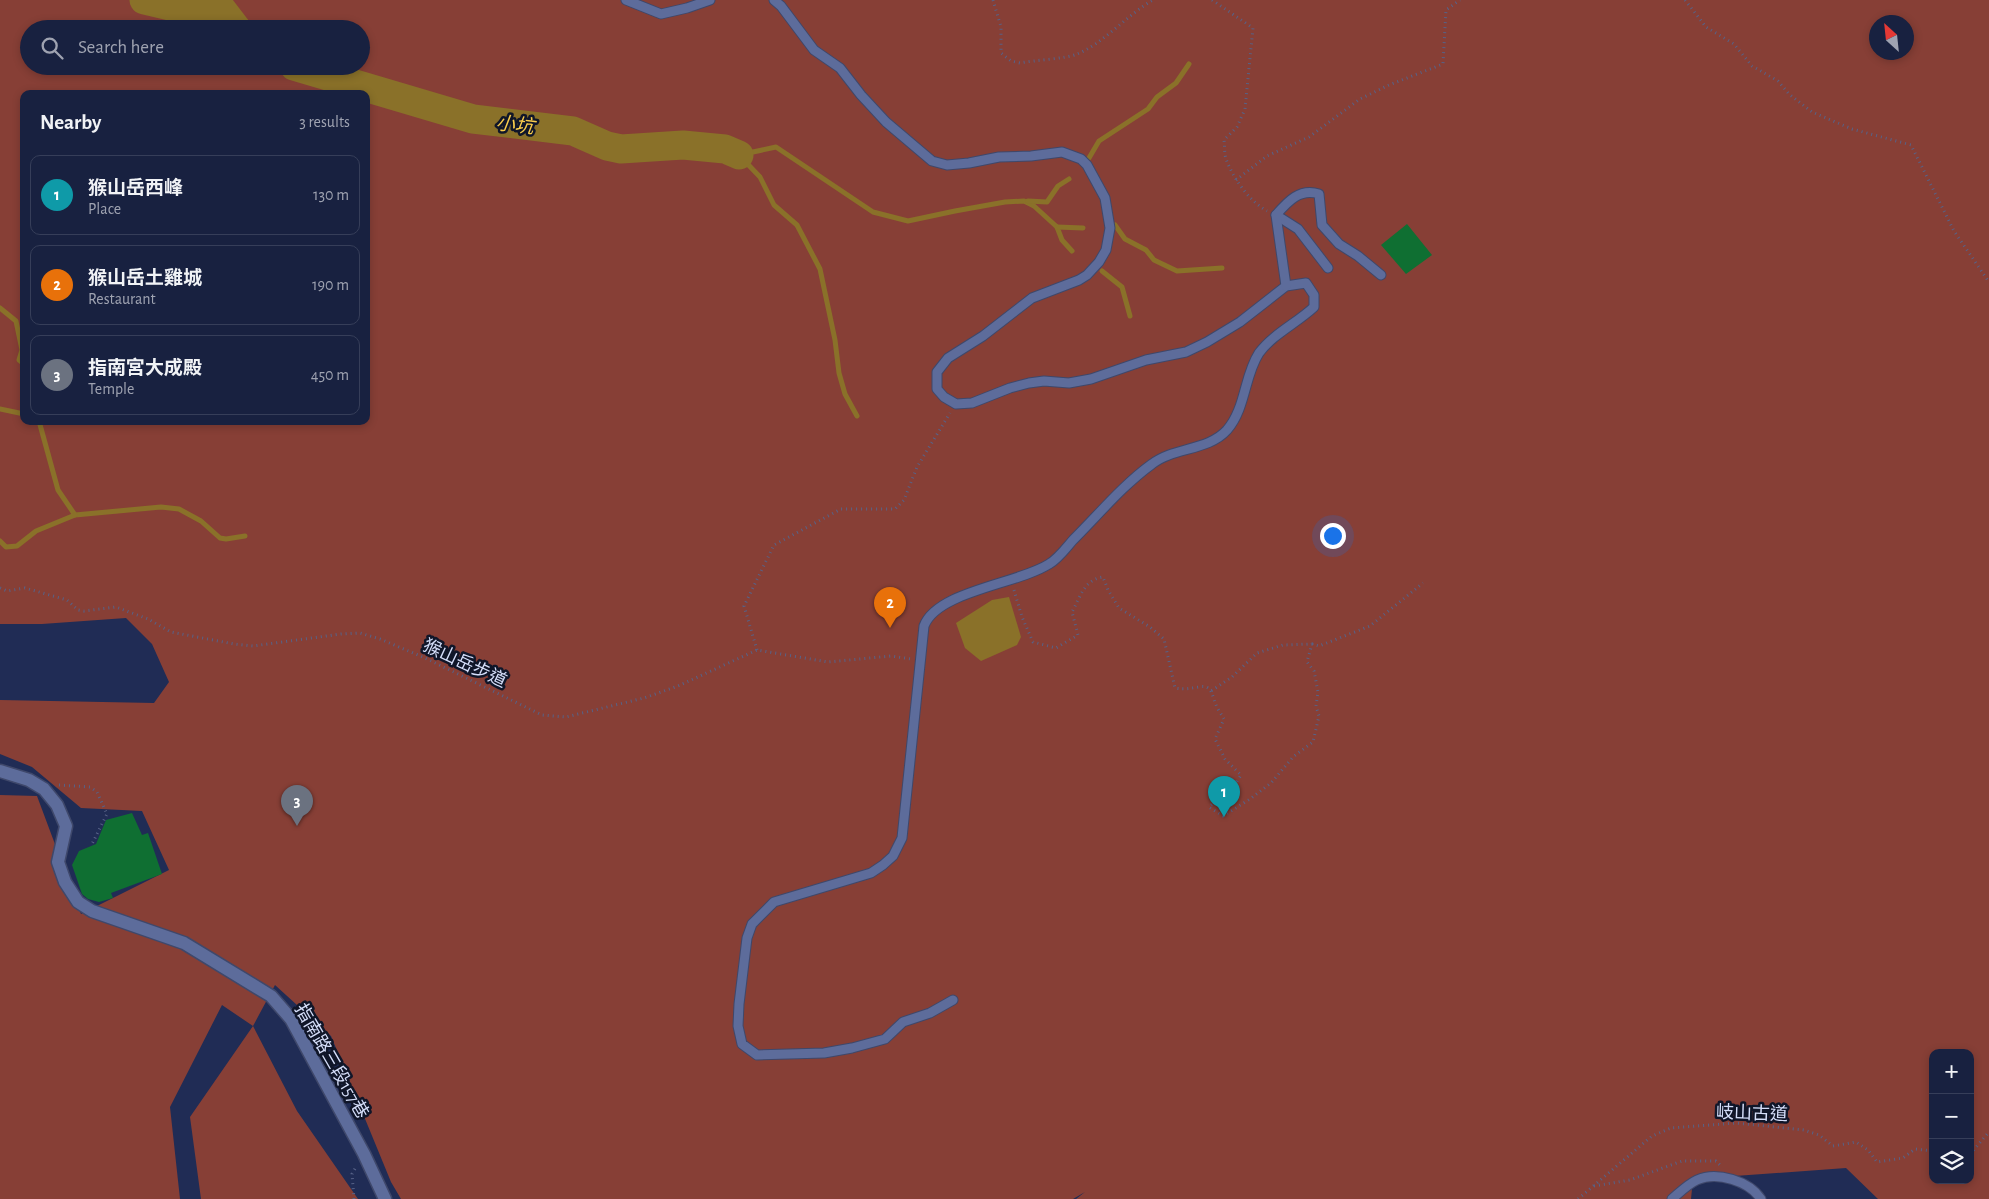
<!DOCTYPE html>
<html lang="en">
<head>
<meta charset="utf-8">
<style>
	:root { --surface:#182140; --page:#212947; --text:#f1f3f6; --muted:#9fa3b1; --line:#363e59; --accent:#1a73e8 }
	body { margin:0; font-family:"Alegreya Sans","Noto Sans TC",sans-serif; background:var(--page); color:var(--text) }
	.controls { position:absolute; right:15px; bottom:15px; display:grid; overflow:hidden; border-radius:10px; box-shadow:0 2px 8px #0003 }
	.controls button { width:45px; height:45px; display:grid; place-items:center; padding:0; border:0; border-bottom:1px solid var(--line); background:var(--surface); color:var(--text); font:25px sans-serif }
	.compass { position:absolute; left:1869px; top:15px; width:45px; height:45px; border-radius:50%; background:var(--surface); box-shadow:0 2px 8px #0003; rotate:333deg }
	.you { position:absolute; left:1332px; top:535px; width:18px; height:18px; margin:-12px; border:4px solid #fff; border-radius:50%; background:#1a73e8; box-shadow:0 0 0 8px #1a73e833 }
	.badge { display:grid; place-items:center; width:32px; height:32px; border-radius:50%; background:var(--accent); color:#fff; font-size:16px; font-weight:700 }
	.pin { position:absolute; translate:-50% -41px; filter:drop-shadow(0 1px 2px #0008) }
	.pin::after { content:''; position:absolute; top:26px; width:18px; height:15px; background:inherit; clip-path:polygon(0 0,100% 0,50% 100%) }
	.list { margin:0; padding:0; list-style:none }
	h2 { display:flex; justify-content:space-between; align-items:center; height:65px; margin:0; padding:0 20px; font-size:21px }
	h2 small { font-size:16px; font-weight:400; color:var(--muted) }
	.list li { display:grid; grid-template-columns:32px 1fr auto; gap:15px; align-items:center; box-sizing:border-box; height:80px; margin:0 10px 10px; padding:0 10px; border:1px solid var(--line); border-radius:10px }
	.list b { display:block; font-size:19px; white-space:nowrap }
	.list p { margin:0; font-size:16px; white-space:nowrap; color:var(--muted) }
	.list em { font-size:16px; font-style:normal; color:var(--muted) }
	.icon { flex:none; width:28px; height:28px; fill:none; stroke:currentColor; stroke-width:2; stroke-linecap:round; stroke-linejoin:round }
	.map { position:relative; flex:none; width:1989px; height:1199px; overflow:hidden }
	.search { position:absolute; background:var(--surface); box-shadow:0 2px 8px #0003; left:20px; top:20px; width:350px; height:55px; display:flex; align-items:center; gap:12px; box-sizing:border-box; padding:0 18px; border-radius:28px; color:var(--muted); font-size:19px }
	.panel { position:absolute; background:var(--surface); box-shadow:0 2px 8px #0003; left:20px; top:90px; width:350px; height:335px; border-radius:10px }
	.map>svg:first-child { display:block }
	.green { fill:#873f36; fill-rule:evenodd }
	.water { fill:#8a7129 }
	.lines { fill:none; stroke-linecap:round; stroke-linejoin:round }
	.stream { stroke:#8a7129; stroke-width:5 }
	.river { stroke:#8a7129; stroke-width:29 }
	.building { fill:#0f6f32 }
	.lane-casing { stroke:#3f486b; stroke-width:11 }
	.street-casing { stroke:#3f486b; stroke-width:15 }
	.path { stroke:#576287; stroke-width:3; stroke-dasharray:1 4; stroke-linecap:butt }
	.lane { stroke:#5d6c9b; stroke-width:9 }
	.street { stroke:#5d6c9b; stroke-width:12 }
	.labels { text-anchor:middle; stroke-width:5; stroke-linejoin:round; paint-order:stroke }
	.street-label { font-size:18px; fill:#d5def9; stroke:#101629 }
	.water-label { font-size:19px; font-style:italic; fill:#facd4c; stroke:#101629 }
</style>
</head>
<body>
<div class="map">
<svg width="1989" height="1199" viewBox="0 0 1989 1199">
	<rect width="100%" height="100%" fill="#202c55"/>
	<path class="green" d="M 0,0 L 1989,0 L 1989,1199 L 1878,1199 L 1846,1168 L 1693,1179 L 1691,1199 L 1076,1199 L 1085,1192 L 1073,1199 L 401,1199 L 391,1182 L 331,1036 L 275,985 L 253,1026 L 297,1111 L 358,1199 L 201,1199 L 190,1117 L 253,1026 L 222,1005 L 170,1107 L 180,1199 L 0,1199 L 0,795 L 37,796 L 81,914 L 169,870 L 142,811 L 81,808 L 32,767 L 0,754 L 0,700 L 154,703 L 169,682 L 152,644 L 126,618 L 42,624 L 0,624 ZM 1876,22 L 1906,22 L 1906,52 L 1876,52 ZM 29,29 L 361,29 L 361,66 L 29,66 ZM 24,94 L 366,94 L 366,421 L 24,421 ZM 1933,1053 L 1970,1053 L 1970,1180 L 1933,1180 Z"/>
	<polygon class="water" points="1009,597 1021,637 1017,645 981,661 965,648 956,623 992,600"/>
	<g class="lines">
		<g class="stream">
			<polyline points="739,155 776,147 873,212 908,221 955,211 1005,202 1024,201 1034,206 1057,227 1062,240 1072,251"/>
			<polyline points="739,155 760,177 774,205 797,225 820,269 835,340 839,373 845,394 857,416"/>
			<polyline points="1089,158 1099,141 1148,109 1157,97 1176,83 1189,64"/>
			<polyline points="1028,201 1047,202 1058,186 1069,179"/>
			<polyline points="1115,225 1125,239 1146,250 1154,260 1177,271 1222,268"/>
			<polyline points="1057,227 1083,228"/>
			<polyline points="1102,271 1122,287 1130,316"/>
			<polyline points="0,308 16,321 22,350 19,360 24,364"/>
			<polyline points="0,409 24,414"/>
			<polyline points="39,421 58,490 75,515 161,507 179,509 201,521 220,538 226,539 245,536"/>
			<polyline points="0,541 6,547 17,546 36,531 75,515"/>
		</g>
		<g class="river">
			<polyline points="144,0 182,9 220,7 237,29"/>
			<polyline points="294,66 473,119 573,131 607,146 621,149 683,145 725,149 739,155"/>
		</g>
	</g>
	<g class="building">
		<polygon points="1407,224 1432,255 1406,274 1381,245"/>
		<polygon points="132,813 142,835 148,833 162,874 111,893 113,898 99,902 88,899 82,894 72,865 79,851 96,844 106,820"/>
	</g>
	<g class="lines">
		<g class="lane-casing">
			<g id="lane">
				<polyline points="626,0 661,14 687,8 710,0"/>
				<path d="M 774,0 L 781,6 L 814,50 L 840,68 L 861,95 L 886,122 L 932,161 L 947,165 L 969,163 L 999,157 L 1031,156 L 1062,152 L 1081,159 L 1087,165 L 1105,198 L 1110,228 L 1106,250 L 1099,262 L 1087,275 L 1079,280 L 1032,298 L 983,336 L 948,358 L 937,372 L 937,389 L 944,397 L 956,404 L 972,403 L 1010,388 L 1029,383 L 1044,381 L 1069,383 L 1091,379 L 1146,360 L 1186,352 L 1207,342 L 1240,322 L 1286,286 L 1306,283 L 1314,295 L 1314,307 C 1297,323 1273,334 1259,353 C 1244,376 1246,408 1227,430 C 1208,451 1174,447 1152,464 C 1123,485 1099,514 1073,540 C 1066,548 1058,559 1049,564 C 1018,584 937,591 924,626 L 902,838 L 893,856 L 883,865 L 871,873 L 774,902 L 752,924 L 747,938 L 739,1004 L 738,1026 L 742,1044 L 757,1055 L 824,1053 L 852,1048 L 885,1039 L 903,1022 L 930,1013 L 953,1000"/>
				<polyline points="1276,215 1298,229 1328,268"/>
				<path d="M 1286,286 L 1276,215 C 1288,201 1300,188 1319,194 L 1322,225 L 1339,244 L 1358,256 L 1381,275"/>
				<path d="M 1672,1199 C 1679,1193 1688,1184 1697,1180 C 1717,1171 1749,1181 1761,1199"/>
			</g>
		</g>
		<g class="street-casing">
			<polyline id="street" points="0,771 29,780 44,789 57,805 66,826 58,862 65,882 78,902 92,911 184,943 271,996 291,1019 364,1154 385,1199"/>
		</g>
		<g class="path">
			<path d="M 993,0 L 1001,27 L 1001,53 L 1011,61 L 1020,63 C 1035,60 1065,59 1077,54 C 1103,44 1128,14 1153,0"/>
			<path d="M 1212,0 L 1253,28 L 1245,109 L 1237,127 L 1224,140 C 1225,146 1224,153 1226,159 C 1233,178 1249,201 1267,211"/>
			<polyline points="1685,0 1706,27 1734,44 1752,66 1778,81 1789,94 1812,112 1852,129 1911,145 1954,231 1989,282"/>
			<polyline points="1236,180 1267,156 1309,137 1360,99 1389,85 1443,64 1446,10 1460,0"/>
			<polyline points="0,588 7,591 25,588 67,600 78,610 84,611 116,607 148,619 171,632 234,644 253,646 341,634 360,633 380,639 425,658 542,715 566,717 644,698 678,686 757,650 828,662 891,656 911,659"/>
			<path d="M 1014,590 L 1022,617 L 1033,642 L 1056,648 L 1078,635 L 1072,612 C 1080,597 1085,579 1103,577 L 1108,590 L 1119,608 L 1150,627 L 1164,639 L 1175,688 C 1185,690 1191,688 1199,687 C 1213,684 1212,697 1216,705 C 1218,710 1222,715 1224,719 L 1215,739 L 1225,759 L 1241,775 L 1236,783 L 1209,807 L 1223,816 L 1250,799 L 1271,783 L 1293,757 L 1313,742 L 1319,716 L 1316,706 L 1318,692 L 1314,671 L 1307,662 L 1312,644 L 1283,645 L 1257,653 L 1232,677 L 1211,691"/>
			<polyline points="1312,644 1319,646 1370,626 1423,583"/>
			<polyline points="757,650 744,606 774,545 841,509 895,509 904,500 917,467 950,413"/>
			<polyline points="59,785 90,787 97,792 107,814 92,844"/>
			<polyline points="1970,1154 1989,1132"/>
			<polyline points="1594,1186 1630,1180 1682,1161 1716,1161 1720,1165"/>
			<polyline points="354,1199 352,1174 356,1167"/>
			<polyline points="1578,1199 1652,1136 1671,1128 1736,1123 1804,1130 1819,1135 1833,1146 1856,1142 1868,1150 1877,1162 1903,1158 1915,1149 1933,1151"/>
		</g>
		<use href="#lane" class="lane"/>
		<use href="#street" class="street"/>
	</g>
	<g class="labels">
		<g class="street-label">
			<text transform="translate(465 663) rotate(25)" y="6">猴山岳步道</text>
			<text transform="translate(332 1061) rotate(60)" y="6">指南路三段157巷</text>
			<text transform="translate(1752 1113) rotate(2)" y="6">岐山古道</text>
		</g>
		<g class="water-label">
			<text transform="translate(515 124) rotate(7)" y="7">小坑</text>
		</g>
	</g>
</svg>
<div class="controls">
<button>+</button>
<button>−</button>
<button><svg class="icon" aria-label="layers" viewBox="0 0 24 24"><path d="M12 4l9 5-9 5-9-5zM3 14l9 5 9-5"/></svg></button>
</div>
<svg class="compass" viewBox="-18 -18 36 36"><path d="M0-13l5 13h-10z" fill="#e53935"/><path d="M0 13l5-13h-10z" fill="#9fa3b1"/></svg>
<div class="you"></div>
<div class="pin badge" style="left:1224px;top:817px;background:#0f9aa8">1</div>
<div class="pin badge" style="left:890px;top:628px;background:#e8710a">2</div>
<div class="pin badge" style="left:297px;top:826px;background:#6b7280">3</div>
<div class="search"><svg class="icon" aria-label="search" viewBox="0 0 24 24"><circle cx="10" cy="10" r="6"/><path d="M15 15l6 6"/></svg>Search here</div>
<section class="panel">
<h2>Nearby<small>3 results</small></h2>
<ul class="list">
<li><span class="badge" style="background:#0f9aa8">1</span><div><b>猴山岳西峰</b><p>Place</p></div><em>130 m</em></li>
<li><span class="badge" style="background:#e8710a">2</span><div><b>猴山岳土雞城</b><p>Restaurant</p></div><em>190 m</em></li>
<li><span class="badge" style="background:#6b7280">3</span><div><b>指南宮大成殿</b><p>Temple</p></div><em>450 m</em></li>
</ul>
</section>
</div>
</body>
</html>
